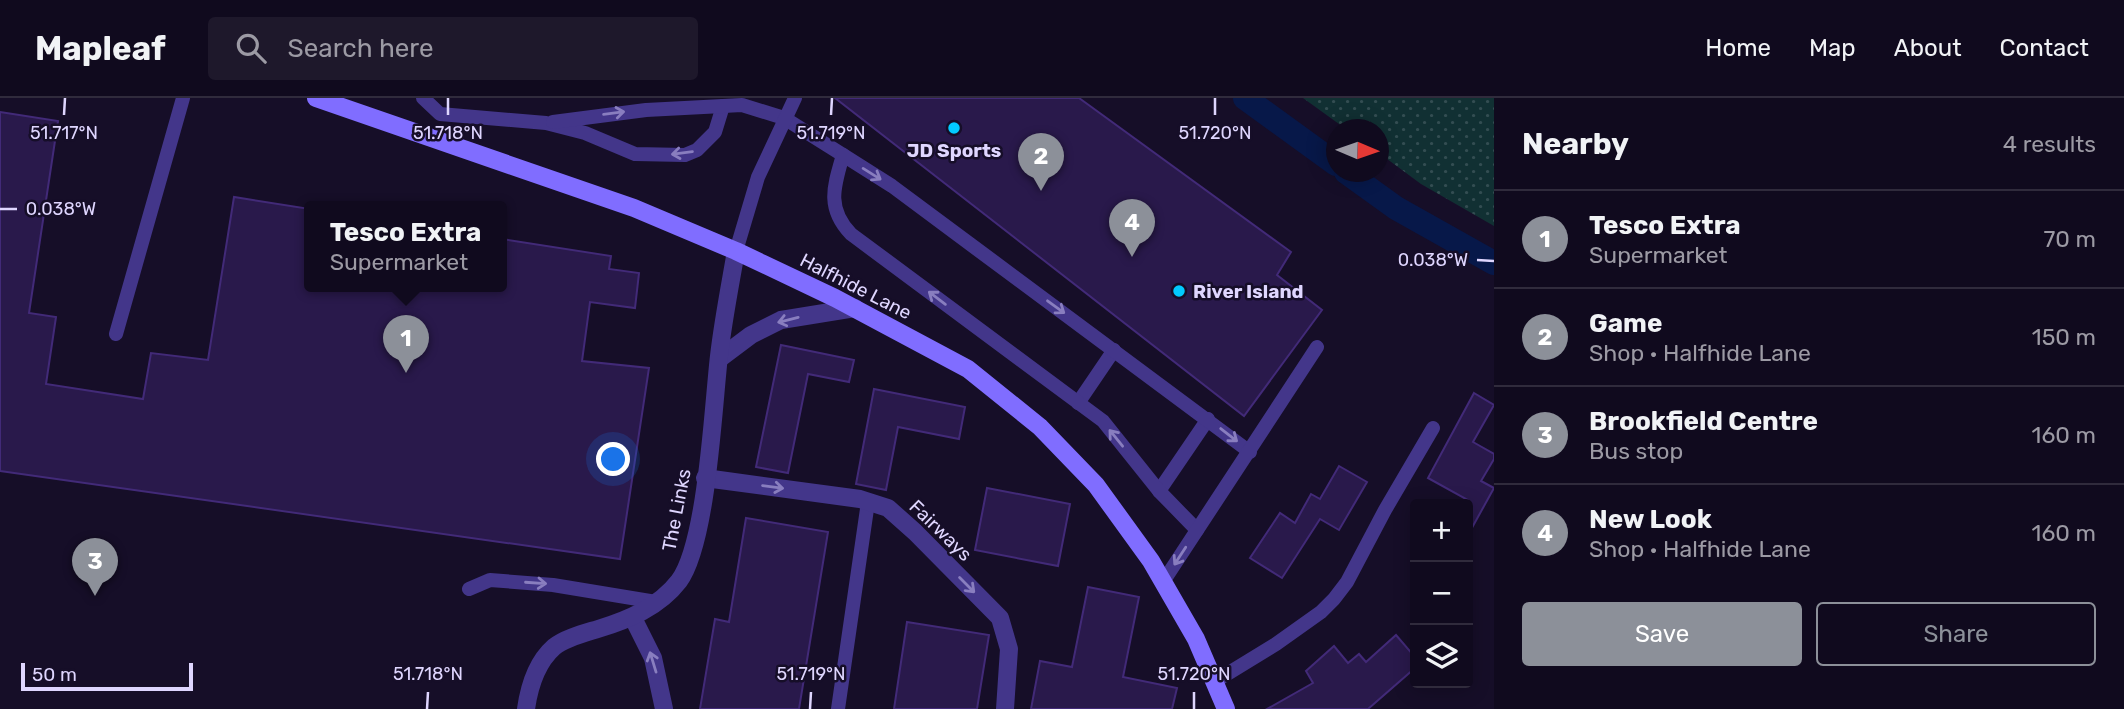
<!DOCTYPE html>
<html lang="en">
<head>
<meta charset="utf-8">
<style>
	:root { --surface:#100a1e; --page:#1e182b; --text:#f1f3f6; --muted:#9c9aa4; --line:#302b3c; --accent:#8c9099 }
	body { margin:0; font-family:Rubik,sans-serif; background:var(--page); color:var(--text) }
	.controls { position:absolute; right:21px; bottom:21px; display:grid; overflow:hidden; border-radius:7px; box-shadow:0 4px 18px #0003 }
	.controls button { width:63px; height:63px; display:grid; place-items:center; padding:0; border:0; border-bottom:2px solid var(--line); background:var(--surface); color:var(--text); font:35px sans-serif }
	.compass { position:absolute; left:1326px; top:21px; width:63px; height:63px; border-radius:50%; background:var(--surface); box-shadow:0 4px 18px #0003; rotate:92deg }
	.scale { position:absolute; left:21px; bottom:18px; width:172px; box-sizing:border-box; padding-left:7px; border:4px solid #dfd6ff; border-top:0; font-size:19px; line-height:24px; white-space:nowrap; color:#dfd6ff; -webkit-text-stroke:5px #160e28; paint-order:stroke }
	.you { position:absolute; left:614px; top:362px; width:24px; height:24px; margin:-18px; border:5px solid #fff; border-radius:50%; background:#1a73e8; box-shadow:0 0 0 10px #1a73e833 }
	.badge { display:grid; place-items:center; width:46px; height:46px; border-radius:50%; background:var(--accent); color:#fff; font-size:23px; font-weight:700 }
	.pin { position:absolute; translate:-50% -58px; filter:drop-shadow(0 2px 4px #0008) }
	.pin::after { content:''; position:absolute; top:37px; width:24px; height:21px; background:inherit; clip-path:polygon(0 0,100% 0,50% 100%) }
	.popup { position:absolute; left:304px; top:103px; width:203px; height:91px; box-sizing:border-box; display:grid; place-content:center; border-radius:7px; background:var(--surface); filter:drop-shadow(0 2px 5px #0005); font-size:23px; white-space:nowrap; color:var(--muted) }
	.popup b { font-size:26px; color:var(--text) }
	.popup::after { content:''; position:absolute; left:50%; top:100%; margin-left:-14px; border:14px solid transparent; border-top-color:var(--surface) }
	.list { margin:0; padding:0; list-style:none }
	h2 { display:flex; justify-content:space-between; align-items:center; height:91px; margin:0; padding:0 28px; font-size:30px }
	h2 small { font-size:23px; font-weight:400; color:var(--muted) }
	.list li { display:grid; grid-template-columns:46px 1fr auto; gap:21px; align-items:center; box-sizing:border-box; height:98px; padding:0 28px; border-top:2px solid var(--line) }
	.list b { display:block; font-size:26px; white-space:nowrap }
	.list p { margin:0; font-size:23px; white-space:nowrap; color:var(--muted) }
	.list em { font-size:23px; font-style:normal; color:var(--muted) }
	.actions { display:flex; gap:14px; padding:21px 28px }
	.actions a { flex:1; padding:16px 0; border:2px solid var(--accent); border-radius:7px; text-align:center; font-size:24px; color:var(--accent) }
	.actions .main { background:var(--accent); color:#fff }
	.icon { flex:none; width:38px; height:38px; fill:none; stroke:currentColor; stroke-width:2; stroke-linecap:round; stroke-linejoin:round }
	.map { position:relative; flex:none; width:1494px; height:611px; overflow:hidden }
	header { display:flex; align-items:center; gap:42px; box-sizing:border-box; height:98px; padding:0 35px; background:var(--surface); border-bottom:2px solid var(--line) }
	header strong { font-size:33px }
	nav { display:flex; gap:38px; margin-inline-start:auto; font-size:24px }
	.search { width:490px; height:63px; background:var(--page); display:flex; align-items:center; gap:18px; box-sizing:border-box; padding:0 24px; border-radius:7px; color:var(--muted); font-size:26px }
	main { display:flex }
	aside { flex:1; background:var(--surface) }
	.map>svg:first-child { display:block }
	.grass { fill:url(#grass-dots) }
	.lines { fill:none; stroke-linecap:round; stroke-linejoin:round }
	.canal { stroke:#071849; stroke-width:24 }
	.building { fill:#29194b; stroke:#422a78; stroke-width:2 }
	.service { stroke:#43368a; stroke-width:14 }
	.minor { stroke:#43368a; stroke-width:18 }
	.secondary { stroke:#806dff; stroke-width:18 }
	.oneway { stroke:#897ebf }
	.ticks { fill:none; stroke:#dfd6ff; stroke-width:2.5 }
	.poi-dot { fill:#02caff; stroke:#160e28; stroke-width:2.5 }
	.labels { text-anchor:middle; stroke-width:5; stroke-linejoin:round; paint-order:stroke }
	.poi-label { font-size:19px; font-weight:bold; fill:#dfd6ff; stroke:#160e28 }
	.street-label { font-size:19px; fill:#dfd6ff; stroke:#160e28 }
	.ticks-label { font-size:18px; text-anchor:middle; fill:#dfd6ff; stroke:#160e28; stroke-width:5; stroke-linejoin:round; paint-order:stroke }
</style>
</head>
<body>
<header>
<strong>Mapleaf</strong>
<div class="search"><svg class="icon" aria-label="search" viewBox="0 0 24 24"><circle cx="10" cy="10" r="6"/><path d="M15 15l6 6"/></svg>Search here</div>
<nav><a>Home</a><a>Map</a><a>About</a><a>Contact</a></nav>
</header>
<main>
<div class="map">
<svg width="1494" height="611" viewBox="0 0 1494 611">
	<defs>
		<pattern id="grass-dots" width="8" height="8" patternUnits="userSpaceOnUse" patternTransform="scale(1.75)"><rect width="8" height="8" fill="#113033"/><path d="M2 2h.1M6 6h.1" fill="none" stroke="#334d52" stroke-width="1.8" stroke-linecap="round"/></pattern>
	</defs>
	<rect width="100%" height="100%" fill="#160e28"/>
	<polygon class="grass" points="1303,0 1494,0 1494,128 1421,86 1379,55 1378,32 1346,31"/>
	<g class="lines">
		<g class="canal">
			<polyline points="1245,0 1336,66"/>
			<polyline points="1346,74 1396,110 1494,165"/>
		</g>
	</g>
	<g class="building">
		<polygon points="835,0 1079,0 1291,154 1277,177 1322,212 1244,318"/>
		<polygon points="0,14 58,23 29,215 56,219 46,286 143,301 151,255 208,262 234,99 310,111 310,189 502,189 502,141 611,158 609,171 639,175 635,210 590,204 582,263 649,270 620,461 0,373"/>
		<polygon points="781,247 854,262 849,284 808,276 788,375 756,369"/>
		<polygon points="874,291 965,309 959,341 898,329 886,392 856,386"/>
		<polygon points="1474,295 1494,307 1473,344 1494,356 1494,361 1481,383 1494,390 1468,437 1468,402 1428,380"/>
		<polygon points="1339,368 1367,384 1339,432 1320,421 1282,480 1250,460 1280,415 1295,425 1311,396 1320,401"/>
		<polygon points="987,390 1070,406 1058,468 975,452"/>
		<polygon points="746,420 828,434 799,611 700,611 715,521 729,524"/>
		<polygon points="1088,489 1139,499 1123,579 1177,590 1172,611 1031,611 1040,563 1072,569"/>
		<polygon points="907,524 989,537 977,611 894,611"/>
		<polygon points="1396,537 1415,559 1415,570 1368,611 1267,611 1313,585 1306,573 1334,548 1348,565 1359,556 1366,564"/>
	</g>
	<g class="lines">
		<g class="service">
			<polyline points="423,0 440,16 546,25 585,35 635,56 685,57 697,52 715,34 723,8"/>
			<polyline points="553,24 646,12 742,7 784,20 843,57"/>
			<polyline points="736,153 758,79 795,0"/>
			<polyline points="116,236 183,0"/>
			<polyline points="1078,305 1114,252"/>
			<polyline points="1159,393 1208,321"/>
			<path d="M 1197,432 L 1159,393 L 1103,323 L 851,136 C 826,110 834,88 843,57 L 892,88 L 1250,354"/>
			<polyline points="1163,484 1317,249"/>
			<polyline points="469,491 490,482 553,487 656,504"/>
			<polyline points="1214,584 1276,546 1321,514 1334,501 1347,484 1385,412 1433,330"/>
			<polyline points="838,611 868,404"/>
		</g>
		<g class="minor">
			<polyline points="719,261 751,237 781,222 855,210"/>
			<polyline points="705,380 860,401 888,410 915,434 1000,520 1009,551 1005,611"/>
			<polyline points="633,520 653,560 664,611"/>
			<path d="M 526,611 C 529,590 537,564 554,549 C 565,540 585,535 598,531 C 628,522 659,509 679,483 C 707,445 713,310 719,258 C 723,223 730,188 736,153"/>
		</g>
		<polyline class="secondary" points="316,0 634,110 736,153 835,200 968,271 1040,329 1096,387 1151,463 1196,541 1226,611"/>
	</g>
	<defs><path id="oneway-shaft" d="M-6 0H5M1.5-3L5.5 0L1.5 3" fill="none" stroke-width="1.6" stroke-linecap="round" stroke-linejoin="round" transform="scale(1.75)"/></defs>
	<g class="oneway">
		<use href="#oneway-shaft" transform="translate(614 15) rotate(-7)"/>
		<use href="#oneway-shaft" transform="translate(682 55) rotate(173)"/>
		<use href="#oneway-shaft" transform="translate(872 76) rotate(32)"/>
		<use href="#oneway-shaft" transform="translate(937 200) rotate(-143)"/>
		<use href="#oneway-shaft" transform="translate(1056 209) rotate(36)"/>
		<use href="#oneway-shaft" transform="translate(788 222) rotate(166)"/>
		<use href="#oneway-shaft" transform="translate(1229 337) rotate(38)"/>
		<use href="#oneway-shaft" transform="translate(1116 340) rotate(-129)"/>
		<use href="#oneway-shaft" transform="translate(773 389) rotate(8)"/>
		<use href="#oneway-shaft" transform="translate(1180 458) rotate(123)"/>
		<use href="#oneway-shaft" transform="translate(536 485) rotate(4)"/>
		<use href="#oneway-shaft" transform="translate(967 487) rotate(45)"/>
		<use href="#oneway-shaft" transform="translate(653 564) rotate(-107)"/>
	</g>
	<path class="ticks" d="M 64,17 L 65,0M 448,17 L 448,0M 831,17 L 832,0M 1215,17 L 1215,0M 0,111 L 17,111M 1477,162 L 1494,163M 427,611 L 428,594M 810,611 L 811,594M 1194,611 L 1194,594"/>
	<g class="poi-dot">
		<circle cx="954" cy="30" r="7"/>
		<circle cx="1179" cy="193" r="7"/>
	</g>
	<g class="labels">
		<g class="poi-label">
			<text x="954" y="59">JD Sports</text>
			<text x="1193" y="200" text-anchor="start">River Island</text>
		</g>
		<g class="street-label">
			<text transform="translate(856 188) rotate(27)" y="7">Halfhide Lane</text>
			<text transform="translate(676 412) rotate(-79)" y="7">The Links</text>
			<text transform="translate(941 432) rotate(44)" y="7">Fairways</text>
		</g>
	</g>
	<g class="ticks-label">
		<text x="64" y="41">51.717°N</text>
		<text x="448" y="41">51.718°N</text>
		<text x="831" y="41">51.719°N</text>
		<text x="1215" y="41">51.720°N</text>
		<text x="61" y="117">0.038°W</text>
		<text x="1433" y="168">0.038°W</text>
		<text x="428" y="582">51.718°N</text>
		<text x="811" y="582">51.719°N</text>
		<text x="1194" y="582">51.720°N</text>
	</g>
</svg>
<div class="controls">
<button>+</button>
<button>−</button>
<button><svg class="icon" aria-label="layers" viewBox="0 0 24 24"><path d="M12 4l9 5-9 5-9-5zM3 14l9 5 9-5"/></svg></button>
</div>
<svg class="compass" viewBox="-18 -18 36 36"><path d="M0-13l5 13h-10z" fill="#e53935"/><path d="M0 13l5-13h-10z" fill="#9c9aa4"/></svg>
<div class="scale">50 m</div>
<div class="you"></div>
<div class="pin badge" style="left:406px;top:275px">1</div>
<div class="popup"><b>Tesco Extra</b>Supermarket</div>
<div class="pin badge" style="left:1041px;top:93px">2</div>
<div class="pin badge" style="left:95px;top:498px">3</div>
<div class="pin badge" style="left:1132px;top:159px">4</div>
</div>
<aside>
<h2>Nearby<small>4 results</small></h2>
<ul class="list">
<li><span class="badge">1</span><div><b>Tesco Extra</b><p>Supermarket</p></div><em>70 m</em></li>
<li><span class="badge">2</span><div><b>Game</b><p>Shop · Halfhide Lane</p></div><em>150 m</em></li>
<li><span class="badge">3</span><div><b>Brookfield Centre</b><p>Bus stop</p></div><em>160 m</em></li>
<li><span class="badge">4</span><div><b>New Look</b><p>Shop · Halfhide Lane</p></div><em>160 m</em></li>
</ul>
<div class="actions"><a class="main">Save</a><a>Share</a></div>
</aside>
</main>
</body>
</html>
